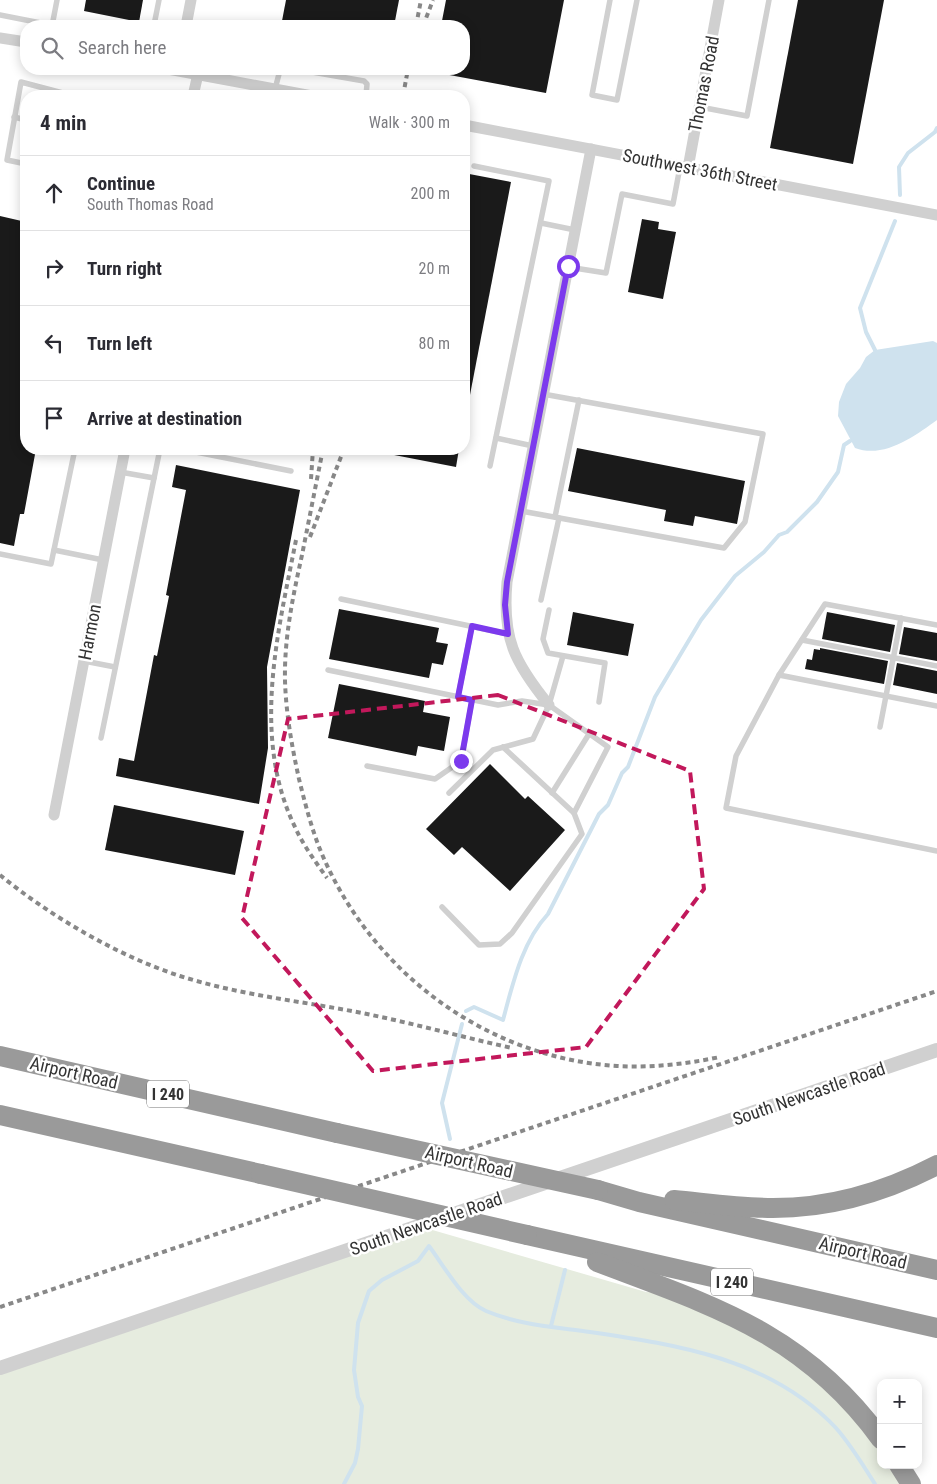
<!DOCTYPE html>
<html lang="en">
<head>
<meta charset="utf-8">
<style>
	:root { --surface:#fff; --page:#f2f2f3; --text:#2b2b33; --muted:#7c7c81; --line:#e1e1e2 }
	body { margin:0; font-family:"Roboto Condensed",sans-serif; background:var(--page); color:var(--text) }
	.controls { position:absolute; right:15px; bottom:15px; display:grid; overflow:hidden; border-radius:10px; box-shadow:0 2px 12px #0003 }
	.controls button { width:45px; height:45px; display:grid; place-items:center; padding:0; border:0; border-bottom:1px solid var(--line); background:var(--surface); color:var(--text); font:25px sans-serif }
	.stop { position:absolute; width:15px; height:15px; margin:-11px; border:4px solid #7c3aed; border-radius:50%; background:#fff }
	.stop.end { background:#7c3aed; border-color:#fff; box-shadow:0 1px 5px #0008 }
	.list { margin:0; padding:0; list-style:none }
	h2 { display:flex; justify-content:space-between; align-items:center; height:65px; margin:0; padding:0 20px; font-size:21px }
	h2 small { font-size:16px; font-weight:400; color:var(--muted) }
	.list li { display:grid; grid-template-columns:32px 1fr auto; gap:15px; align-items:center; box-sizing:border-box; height:75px; padding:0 20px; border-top:1px solid var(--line) }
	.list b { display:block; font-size:19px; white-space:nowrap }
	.list p { margin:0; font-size:16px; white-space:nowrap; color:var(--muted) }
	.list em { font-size:16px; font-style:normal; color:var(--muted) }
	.icon { flex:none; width:28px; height:28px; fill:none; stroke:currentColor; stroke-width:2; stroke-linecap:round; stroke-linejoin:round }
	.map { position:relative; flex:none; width:937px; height:1484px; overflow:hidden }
	.search { position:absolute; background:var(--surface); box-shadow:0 2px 12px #0003; left:20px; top:20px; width:450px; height:55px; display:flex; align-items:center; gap:12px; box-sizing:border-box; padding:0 18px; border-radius:20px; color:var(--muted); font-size:19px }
	.panel { position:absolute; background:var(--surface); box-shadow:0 2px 12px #0003; left:20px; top:90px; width:450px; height:365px; border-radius:20px }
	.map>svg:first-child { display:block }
	.green { fill:#e6ecdf }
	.water { fill:#cfe2ee }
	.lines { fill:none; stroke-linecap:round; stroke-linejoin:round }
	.stream { stroke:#cfe2ee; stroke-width:4 }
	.building { fill:#1a1a1a }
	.service { stroke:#d0d0d0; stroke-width:5.5 }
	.minor { stroke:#d0d0d0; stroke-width:11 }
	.tertiary { stroke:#d0d0d0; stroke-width:14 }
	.motorway { stroke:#9a9a9a; stroke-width:20 }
	.rail { stroke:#888; stroke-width:4; stroke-dasharray:5 4; stroke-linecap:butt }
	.motorway-bridge { stroke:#9a9a9a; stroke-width:20 }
	.route { stroke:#7c3aed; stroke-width:6 }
	.marked { fill:none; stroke:#c2185b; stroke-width:4; stroke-dasharray:10 6; stroke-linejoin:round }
	.labels { text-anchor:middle; stroke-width:5; stroke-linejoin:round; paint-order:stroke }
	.shield { fill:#fff; stroke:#707070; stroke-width:1 }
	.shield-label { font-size:16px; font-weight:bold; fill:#333 }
	.street-label { font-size:18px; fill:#333; stroke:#fff }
</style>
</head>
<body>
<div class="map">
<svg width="937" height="1484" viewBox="0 0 937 1484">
	<rect width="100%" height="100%" fill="#fff"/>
	<polygon class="green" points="429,1229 646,1292 662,1293 696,1304 802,1366 871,1437 881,1449 881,1465 891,1465 903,1484 0,1484 0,1374"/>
	<path class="water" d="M 933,341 L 937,343 L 937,420 C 915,436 884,459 855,448 L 838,416 L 839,402 L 846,384 L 860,368 L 866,357 L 875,350 Z"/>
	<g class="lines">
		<g class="stream">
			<polyline points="900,195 899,167 908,153 935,132 937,128"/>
			<polyline points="875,350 866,332 860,308 895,221"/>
			<path d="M 466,1011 L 474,1007 L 503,1020 C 513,983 522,942 548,914 L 599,814 L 608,805 L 622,773 L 628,767 L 655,697 L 701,620 L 735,576 L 764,552 L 779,535 L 787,532 L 817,502 L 838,472 L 844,445 L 850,441"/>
			<polyline points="450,1139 442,1103 462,1024"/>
			<polyline points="551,1326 565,1270"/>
			<path d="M 344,1484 L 355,1463 L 358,1449 L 362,1406 L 358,1397 L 354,1370 L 358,1323 L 369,1291 L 382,1280 L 418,1261 L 429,1246 C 444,1266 463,1301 486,1311 C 519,1325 555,1327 590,1332 C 679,1345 771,1359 836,1428 C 851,1445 863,1465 875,1484"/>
		</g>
	</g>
	<g class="building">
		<polygon points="86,0 143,0 139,22 84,11"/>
		<polygon points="286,0 399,0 394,26 281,26"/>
		<polygon points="446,0 564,0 546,93 444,74 445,69 464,69 464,26 441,26"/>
		<polygon points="798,0 884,0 853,164 770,148"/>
		<polygon points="464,173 511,182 469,400 464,400"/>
		<polygon points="0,216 26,222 26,449 36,449 24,514 20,514 14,546 0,543"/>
		<polygon points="642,219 659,222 658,229 676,232 663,299 628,292"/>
		<polygon points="577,448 745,481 737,524 695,516 693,526 664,521 666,510 568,491"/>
		<polygon points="390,449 459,449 456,467 389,454"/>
		<polygon points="176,465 300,490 267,667 268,748 259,804 116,776 119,758 134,761 154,655 157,656 169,596 166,595 186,490 172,487"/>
		<polygon points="339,609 439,628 436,642 448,644 443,665 432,663 429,678 329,659"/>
		<polygon points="573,612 634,624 628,656 567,645"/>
		<polygon points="827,612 895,625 890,652 822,639"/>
		<polygon points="904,627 937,633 937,661 899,654"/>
		<polygon points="820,648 888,661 884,684 805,669 807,659 812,660 814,649 820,650"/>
		<polygon points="897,663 937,671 937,694 893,685"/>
		<polygon points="339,684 425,701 423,712 450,717 444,751 418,746 416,756 328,738"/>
		<polygon points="490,764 525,799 528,796 565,830 510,891 462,847 454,855 426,829"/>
		<polygon points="114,805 244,831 235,875 105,850"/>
	</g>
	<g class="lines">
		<g class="service">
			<polyline points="610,0 592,95 617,100 637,0"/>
			<polyline points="0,15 56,26"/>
			<polyline points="154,25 159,0"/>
			<polyline points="52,26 57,0"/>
			<polyline points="295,69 364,81 367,84 366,96"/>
			<polyline points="275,89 279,74 283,69"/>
			<polyline points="700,107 747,116 769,0"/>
			<polyline points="14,117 26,120"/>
			<polyline points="26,164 7,160 21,82 74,96"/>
			<polyline points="474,166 549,181 490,466"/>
			<polyline points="541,223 575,230"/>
			<polyline points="568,267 606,273 622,194 673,204 680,167"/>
			<polyline points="496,438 533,446"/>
			<polyline points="181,449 291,471"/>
			<polyline points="120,472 154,478"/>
			<polyline points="521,511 724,548 745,522 763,434 543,394"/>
			<polyline points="555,517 579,400"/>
			<polyline points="54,550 103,560"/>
			<polyline points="0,554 51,564 75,449"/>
			<polyline points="341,599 508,634"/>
			<polyline points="541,600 559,518"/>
			<polyline points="549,610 543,639 548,653 605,663 599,702"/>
			<polyline points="937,625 825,604 779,675 736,756 726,808 937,851"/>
			<polyline points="802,640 937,666"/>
			<polyline points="84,661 115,667"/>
			<polyline points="328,670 498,705 522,701 549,705 608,747 574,813 503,747"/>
			<polyline points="779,675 937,706"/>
			<polyline points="458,697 472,626"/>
			<polyline points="880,727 901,618"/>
			<polyline points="101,738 160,449"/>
			<polyline points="367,766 435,779 461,761 472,700"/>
			<polyline points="449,793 493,750 533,739 549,705 563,656"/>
			<polyline points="552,793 589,734"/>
			<polyline points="442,907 479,945 500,944 512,933 582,834 574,813"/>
		</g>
		<g class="minor">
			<polyline points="186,26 191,0"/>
			<polyline points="0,38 26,42"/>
			<polyline points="168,69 312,96"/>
			<polyline points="193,96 198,74"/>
			<polyline points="464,125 937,215"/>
			<polyline points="688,168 719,0"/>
			<path d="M 549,705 C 514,662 502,638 507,582 L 591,149"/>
			<polyline points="54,815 125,449"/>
		</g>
		<polyline class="tertiary" points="0,1368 937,1050"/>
		<g class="motorway">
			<polyline points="0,1056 337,1133"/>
			<polyline points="0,1115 261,1174"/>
			<polyline points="598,1190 639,1202 937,1270"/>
			<path d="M 674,1200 C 706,1203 740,1208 773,1208 C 831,1208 885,1192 937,1165"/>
			<polyline points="527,1235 937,1328"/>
			<path d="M 597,1262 C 713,1306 804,1333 881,1439"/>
			<polyline points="899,1465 911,1484"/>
		</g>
		<g class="rail">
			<polyline points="416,26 421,0"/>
			<polyline points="423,26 433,0"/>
			<polyline points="403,96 408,69"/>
			<path d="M 323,449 C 316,484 309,520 302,555 C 293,596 284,638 285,681 C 286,714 292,747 299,779 C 306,807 313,835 325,861 C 377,976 489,1058 617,1066 C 652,1068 686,1064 720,1057"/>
			<polyline points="311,479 313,449"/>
			<polyline points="310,537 344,449"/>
			<path d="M 296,540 C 278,632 251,737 295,827 C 303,845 315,861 327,878"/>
			<path d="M 0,875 C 50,916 118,956 180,976 C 239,995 301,1001 362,1013 C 412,1023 462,1037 512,1048"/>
			<polyline points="0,1307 937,991"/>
		</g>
		<g class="motorway-bridge">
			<polyline points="337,1133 598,1190"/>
			<polyline points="261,1174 527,1235"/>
		</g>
	</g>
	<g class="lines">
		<polyline class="route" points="461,761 472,700 458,697 472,626 508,634 505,605 507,582 568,266"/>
	</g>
	<path class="marked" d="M 498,695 L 690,771 L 704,889 L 586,1047 L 373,1071 L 242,918 L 288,719 Z"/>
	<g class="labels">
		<g class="shield">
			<rect x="147" y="1080.5" width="42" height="27" rx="4"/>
			<rect x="711" y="1268.5" width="42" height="27" rx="4"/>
		</g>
		<g class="shield-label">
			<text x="168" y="1100">I 240</text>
			<text x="732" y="1288">I 240</text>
		</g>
		<g class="street-label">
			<text transform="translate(704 84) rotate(-79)" y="6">Thomas Road</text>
			<text transform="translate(700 170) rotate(11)" y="6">Southwest 36th Street</text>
			<text transform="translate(90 632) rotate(-79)" y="6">Harmon</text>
			<text transform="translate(74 1073) rotate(13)" y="6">Airport Road</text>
			<text transform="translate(809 1094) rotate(-19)" y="6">South Newcastle Road</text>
			<text transform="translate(469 1162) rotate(13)" y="6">Airport Road</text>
			<text transform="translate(426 1224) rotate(-19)" y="6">South Newcastle Road</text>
			<text transform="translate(863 1253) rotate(13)" y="6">Airport Road</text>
		</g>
	</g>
</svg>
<div class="controls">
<button>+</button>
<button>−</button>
</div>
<div class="stop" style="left:568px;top:266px"></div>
<div class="stop end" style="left:461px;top:761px"></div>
<div class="search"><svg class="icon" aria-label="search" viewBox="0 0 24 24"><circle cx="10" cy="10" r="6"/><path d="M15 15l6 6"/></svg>Search here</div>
<section class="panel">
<h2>4 min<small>Walk · 300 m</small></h2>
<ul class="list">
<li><svg class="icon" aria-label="ahead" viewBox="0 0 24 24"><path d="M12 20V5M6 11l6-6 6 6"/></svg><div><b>Continue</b><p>South Thomas Road</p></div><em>200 m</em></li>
<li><svg class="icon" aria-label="right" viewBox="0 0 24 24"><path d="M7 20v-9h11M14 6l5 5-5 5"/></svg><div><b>Turn right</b></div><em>20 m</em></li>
<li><svg class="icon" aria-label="left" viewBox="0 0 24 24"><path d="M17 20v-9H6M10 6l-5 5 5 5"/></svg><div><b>Turn left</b></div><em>80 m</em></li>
<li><svg class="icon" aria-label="arrive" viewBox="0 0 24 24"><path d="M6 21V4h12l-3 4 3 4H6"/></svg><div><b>Arrive at destination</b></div></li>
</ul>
</section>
</div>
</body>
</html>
